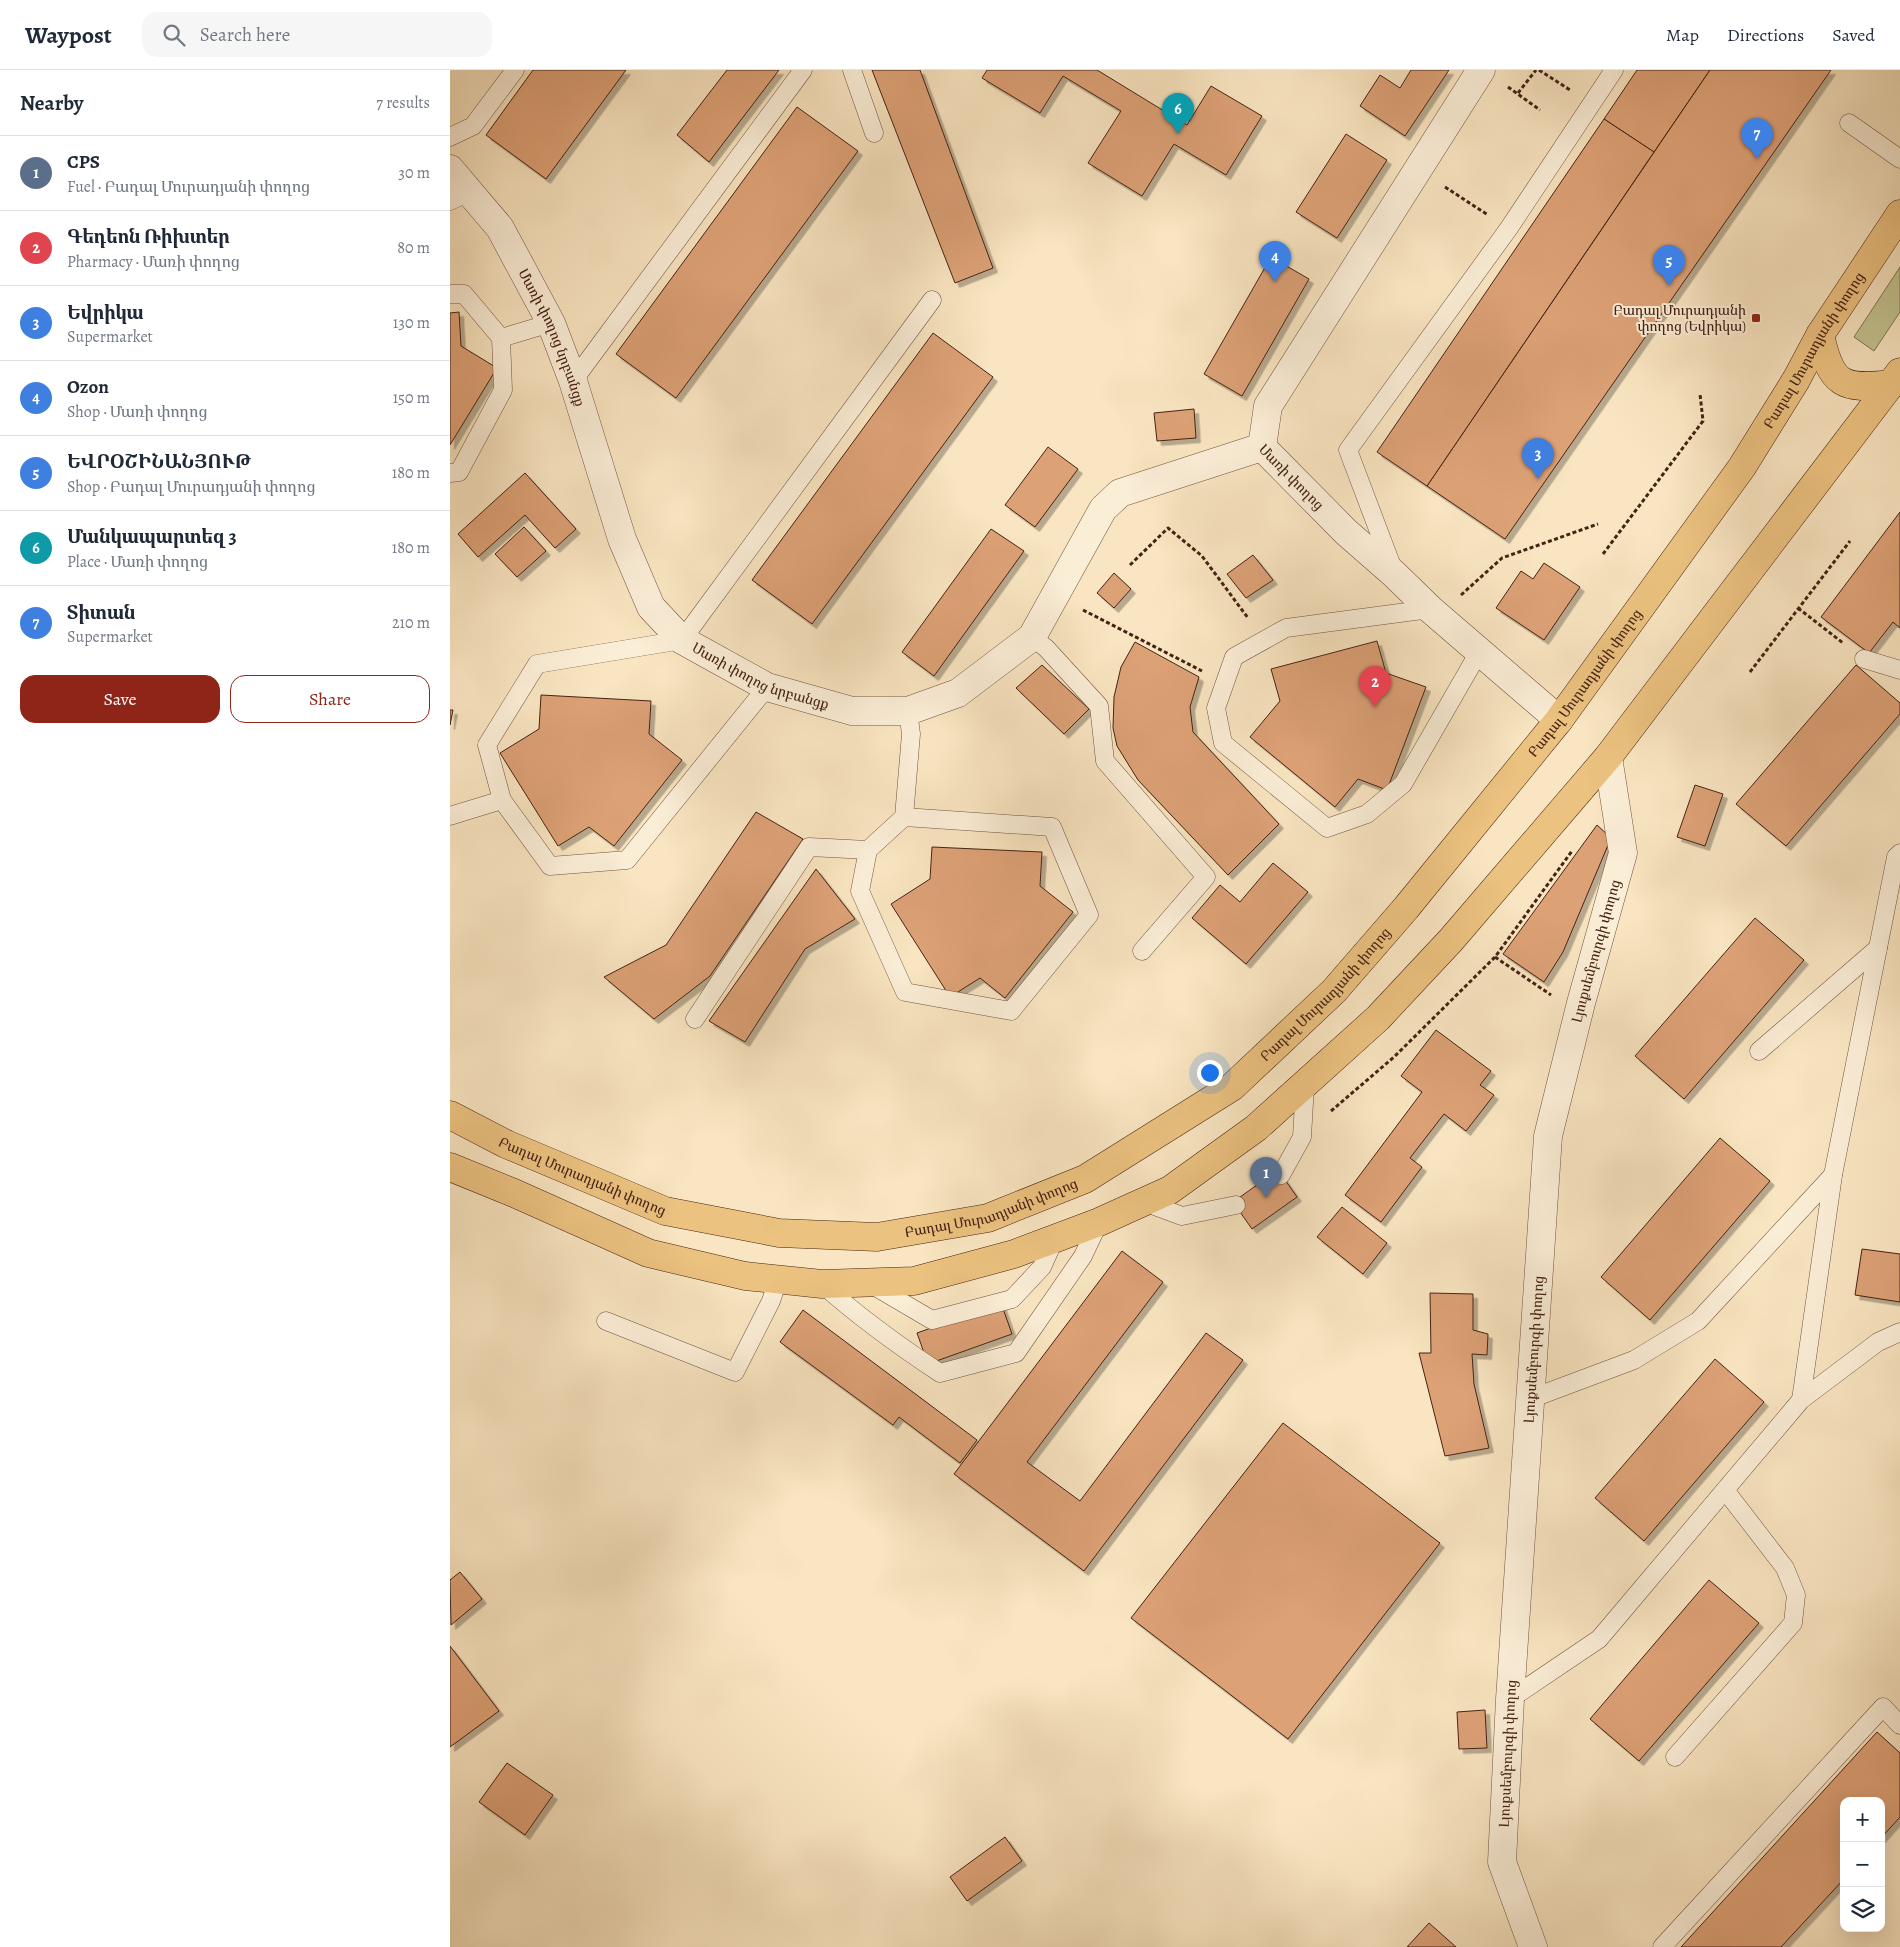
<!DOCTYPE html>
<html lang="en">
<head>
<meta charset="utf-8">
<style>
	:root { --surface:#fff; --page:#f6f6f7; --text:#1f2937; --muted:#747a83; --line:#e0e1e3; --accent:#8f2418 }
	body { margin:0; font-family:Alegreya,"Noto Serif Armenian",serif; background:var(--page); color:var(--text) }
	.controls { position:absolute; right:15px; bottom:15px; display:grid; overflow:hidden; border-radius:10px; box-shadow:0 5px 20px #0002 }
	.controls button { width:45px; height:45px; display:grid; place-items:center; padding:0; border:0; border-bottom:1px solid var(--line); background:var(--surface); color:var(--text); font:25px sans-serif }
	.you { position:absolute; left:759px; top:1002px; width:18px; height:18px; margin:-12px; border:4px solid #fff; border-radius:50%; background:#1a73e8; box-shadow:0 0 0 8px #1a73e833 }
	.badge { display:grid; place-items:center; width:32px; height:32px; border-radius:50%; background:var(--accent); color:#fff; font-size:16px; font-weight:700 }
	.pin { position:absolute; translate:-50% -41px; filter:drop-shadow(0 1px 2px #0008) }
	.pin::after { content:''; position:absolute; top:26px; width:18px; height:15px; background:inherit; clip-path:polygon(0 0,100% 0,50% 100%) }
	.list { margin:0; padding:0; list-style:none }
	h2 { display:flex; justify-content:space-between; align-items:center; height:65px; margin:0; padding:0 20px; font-size:21px }
	h2 small { font-size:16px; font-weight:400; color:var(--muted) }
	.list li { display:grid; grid-template-columns:32px 1fr auto; gap:15px; align-items:center; box-sizing:border-box; height:75px; padding:0 20px; border-top:1px solid var(--line) }
	.list b { display:block; font-size:19px; white-space:nowrap }
	.list p { margin:0; font-size:16px; white-space:nowrap; color:var(--muted) }
	.list em { font-size:16px; font-style:normal; color:var(--muted) }
	.actions { display:flex; gap:10px; padding:15px 20px }
	.actions a { flex:1; padding:11px 0; border:1px solid var(--accent); border-radius:15px; text-align:center; font-size:18px; color:var(--accent) }
	.actions .main { background:var(--accent); color:#fff }
	.icon { flex:none; width:28px; height:28px; fill:none; stroke:currentColor; stroke-width:2; stroke-linecap:round; stroke-linejoin:round }
	.map { position:relative; flex:none; width:1450px; height:1877px; overflow:hidden }
	header { display:flex; align-items:center; gap:30px; box-sizing:border-box; height:70px; padding:0 25px; background:var(--surface); border-bottom:1px solid var(--line) }
	header strong { font-size:24px }
	nav { display:flex; gap:28px; margin-inline-start:auto; font-size:18px }
	.search { width:350px; height:45px; background:var(--page); display:flex; align-items:center; gap:12px; box-sizing:border-box; padding:0 18px; border-radius:15px; color:var(--muted); font-size:19px }
	main { display:flex }
	aside { flex:1; background:var(--surface) }
	.map>svg:first-child { display:block }
	.green { fill:#c2c390; stroke:#847252 }
	.building { fill:#dda176; stroke:#452214; filter:url(#shadow) }
	.lines { fill:none; stroke-linecap:round; stroke-linejoin:round }
	.service-casing { stroke:#72533f; stroke-width:19 }
	.minor-casing { stroke:#72533f; stroke-width:29 }
	.tertiary-casing { stroke:#72533f; stroke-width:29 }
	.primary-casing { stroke:#452214; stroke-width:29 }
	.path { stroke:#452214; stroke-width:3; stroke-dasharray:4 2.5; stroke-linecap:butt }
	.service { stroke:#fbeed7; stroke-width:18 }
	.minor { stroke:#fbeed7; stroke-width:28 }
	.tertiary { stroke:#fbeed7; stroke-width:28 }
	.primary { stroke:#ecc280; stroke-width:28 }
	.poi-dot { fill:#8f2418; stroke:#fbeed7; stroke-width:2 }
	.labels { text-anchor:middle; stroke-width:4; stroke-linejoin:round; paint-order:stroke }
	.poi-label { font-size:14px; fill:#452214; stroke:#fbeed7; text-anchor:end }
	.street-label { font-size:14px; fill:#452214; stroke:#fbeed7 }
</style>
</head>
<body>
<header>
<strong>Waypost</strong>
<div class="search"><svg class="icon" aria-label="search" viewBox="0 0 24 24"><circle cx="10" cy="10" r="6"/><path d="M15 15l6 6"/></svg>Search here</div>
<nav><a>Map</a><a>Directions</a><a>Saved</a></nav>
</header>
<main>
<aside>
<h2>Nearby<small>7 results</small></h2>
<ul class="list">
<li><span class="badge" style="background:#5c6f8a">1</span><div><b>CPS</b><p>Fuel · Բադալ Մուրադյանի փողոց</p></div><em>30 m</em></li>
<li><span class="badge" style="background:#e0444e">2</span><div><b>Գեդեոն Ռիխտեր</b><p>Pharmacy · Մառի փողոց</p></div><em>80 m</em></li>
<li><span class="badge" style="background:#3f7fe0">3</span><div><b>Եվրիկա</b><p>Supermarket</p></div><em>130 m</em></li>
<li><span class="badge" style="background:#3f7fe0">4</span><div><b>Ozon</b><p>Shop · Մառի փողոց</p></div><em>150 m</em></li>
<li><span class="badge" style="background:#3f7fe0">5</span><div><b>ԵՎՐՕՇԻՆԱՆՅՈՒԹ</b><p>Shop · Բադալ Մուրադյանի փողոց</p></div><em>180 m</em></li>
<li><span class="badge" style="background:#0f9aa8">6</span><div><b>Մանկապարտեզ 3</b><p>Place · Մառի փողոց</p></div><em>180 m</em></li>
<li><span class="badge" style="background:#3f7fe0">7</span><div><b>Տիտան</b><p>Supermarket</p></div><em>210 m</em></li>
</ul>
<div class="actions"><a class="main">Save</a><a>Share</a></div>
</aside>
<div class="map">
<svg width="1450" height="1877" viewBox="0 0 1450 1877">
	<defs>
		<filter id="shadow"><feDropShadow dx="4.5" dy="4.5" stdDeviation="0" flood-color="#0004"/></filter>
	</defs>
	<rect width="100%" height="100%" fill="#f9e5c1"/>
	<filter id="stains"><feTurbulence type="fractalNoise" baseFrequency=".004" numOctaves="4"/><feColorMatrix values="0 0 0 0 .2 0 0 0 0 .09 0 0 0 0 .02 0 0 0 .5 -.17"/></filter>
	<radialGradient id="worn" r=".72"><stop offset=".6" stop-color="#630" stop-opacity="0"/><stop offset="1" stop-color="#630" stop-opacity=".3"/></radialGradient>
	<polygon class="green" points="1450,197 1450,242 1424,281 1404,267"/>
	<g class="building">
		<polygon points="83,0 176,0 96,109 36,65"/>
		<polygon points="277,0 329,0 259,92 227,65"/>
		<polygon points="422,0 470,0 543,198 505,213"/>
		<polygon points="537,0 647,0 737,55 761,16 812,46 776,105 724,74 692,126 638,93 671,41 613,6 590,43 532,8"/>
		<polygon points="961,0 999,0 955,66 910,36 930,5 950,18"/>
		<polygon points="1187,0 1260,0 1204,82 1154,49"/>
		<polygon points="1260,0 1381,0 1055,469 977,416"/>
		<polygon points="347,37 408,81 226,328 166,284"/>
		<polygon points="1154,49 1204,82 977,416 927,382"/>
		<polygon points="896,64 937,90 887,168 846,142"/>
		<polygon points="821,187 859,209 792,326 754,304"/>
		<polygon points="9,242 11,276 47,298 0,375 0,243"/>
		<polygon points="483,263 543,307 362,554 302,510"/>
		<polygon points="744,339 746,368 707,371 704,343"/>
		<polygon points="598,377 628,399 585,457 555,435"/>
		<polygon points="75,403 126,459 105,478 75,445 28,487 8,464"/>
		<polygon points="1450,442 1450,558 1443,552 1419,583 1371,547"/>
		<polygon points="74,457 96,481 67,507 45,484"/>
		<polygon points="541,459 574,481 484,606 452,582"/>
		<polygon points="803,485 823,510 796,528 777,504"/>
		<polygon points="1094,493 1130,517 1094,570 1046,538 1071,501 1083,509"/>
		<polygon points="664,503 681,519 664,538 647,523"/>
		<polygon points="927,571 936,603 976,617 937,720 908,709 885,737 800,667 830,631 821,599"/>
		<polygon points="685,572 749,607 740,637 743,662 829,754 778,805 688,710 667,676 663,658 664,627 671,597"/>
		<polygon points="592,595 639,639 614,664 566,618"/>
		<polygon points="1406,595 1450,633 1450,644 1336,776 1286,734"/>
		<polygon points="91,625 201,631 199,664 232,690 164,776 139,757 108,776 50,683 89,659"/>
		<polygon points="0,640 3,640 0,655"/>
		<polygon points="1245,715 1273,724 1255,776 1227,767"/>
		<polygon points="306,742 353,769 260,906 204,949 154,907 216,875"/>
		<polygon points="1147,755 1161,768 1113,882 1094,912 1053,884"/>
		<polygon points="482,777 592,782 590,816 623,842 555,928 530,908 500,927 441,834 480,809"/>
		<polygon points="823,793 858,822 796,894 742,848 770,815 790,832"/>
		<polygon points="366,799 405,849 355,879 295,972 259,951"/>
		<polygon points="1305,848 1354,890 1234,1029 1185,986"/>
		<polygon points="986,960 1041,1001 1030,1015 1044,1025 1016,1061 994,1044 960,1088 972,1097 931,1152 895,1125 972,1022 951,1006"/>
		<polygon points="1270,1068 1320,1111 1200,1250 1151,1207"/>
		<polygon points="828,1100 847,1127 802,1159 783,1132"/>
		<polygon points="892,1137 937,1173 913,1204 867,1167"/>
		<polygon points="1412,1179 1450,1184 1450,1232 1405,1225"/>
		<polygon points="672,1181 713,1212 577,1392 630,1431 756,1263 793,1290 634,1501 504,1404"/>
		<polygon points="980,1223 1023,1224 1023,1260 1038,1264 1037,1285 1022,1284 1024,1314 1039,1378 995,1386 969,1283 981,1283"/>
		<polygon points="551,1233 562,1264 478,1294 467,1263"/>
		<polygon points="353,1240 527,1370 510,1393 449,1347 443,1355 330,1272"/>
		<polygon points="1265,1289 1314,1332 1194,1471 1145,1428"/>
		<polygon points="833,1353 990,1473 838,1669 681,1548"/>
		<polygon points="10,1502 32,1529 1,1555 0,1510"/>
		<polygon points="1259,1510 1309,1553 1189,1691 1140,1649"/>
		<polygon points="0,1576 49,1641 0,1677"/>
		<polygon points="1035,1640 1037,1678 1009,1679 1007,1642"/>
		<polygon points="1427,1662 1450,1683 1450,1747 1431,1768 1431,1731 1394,1731 1394,1809 1331,1877 1231,1877"/>
		<polygon points="57,1693 103,1725 75,1765 29,1732"/>
		<polygon points="555,1767 572,1791 517,1831 500,1807"/>
		<polygon points="979,1853 1006,1877 957,1877"/>
	</g>
	<g class="lines">
		<g class="service-casing">
			<g id="service">
				<polyline points="402,0 424,63"/>
				<polyline points="1399,53 1450,89"/>
				<polyline points="0,67 23,56 65,0"/>
				<polyline points="0,131 19,122"/>
				<polyline points="0,224 14,224 51,268 53,320 9,402 0,403"/>
				<polyline points="51,268 101,253"/>
				<polyline points="123,311 353,0"/>
				<polyline points="943,499 898,380 1059,158 1164,0"/>
				<polyline points="980,539 836,558 784,587 766,638 773,673 877,758 917,744 953,714 1029,582"/>
				<polyline points="582,567 596,578 649,636 655,691 756,807 692,881"/>
				<polyline points="1414,589 1450,600"/>
				<polyline points="52,730 37,675 87,594 232,570 482,230"/>
				<polyline points="0,746 52,730 100,796 177,790 317,617"/>
				<polyline points="454,747 602,757 639,845 561,941 455,922 410,821 418,780 454,747 461,664 458,641"/>
				<polyline points="245,949 359,777 418,780"/>
				<polyline points="1309,981 1428,878"/>
				<polyline points="831,1105 852,1067 855,1015"/>
				<polyline points="694,1132 732,1146 786,1135"/>
				<polyline points="419,1213 482,1250 562,1229 592,1197 605,1168"/>
				<path d="M 372,1214 C 409,1247 449,1276 490,1303 L 566,1283 L 633,1186 L 649,1152"/>
				<polyline points="156,1251 285,1302 321,1231 328,1210"/>
				<polyline points="1080,1329 1184,1290 1248,1251 1383,1105"/>
				<polyline points="1351,1330 1383,1105 1446,787 1450,783"/>
				<polyline points="1060,1629 1149,1569 1351,1330 1428,1272 1450,1262"/>
				<polyline points="1225,1687 1343,1553 1346,1525 1335,1498 1275,1420"/>
				<polyline points="1212,1877 1433,1637 1450,1655"/>
			</g>
		</g>
		<g class="minor-casing">
			<g id="minor">
				<path id="s1" d="M 0,99 L 50,158 L 101,253 L 123,311 L 172,469 L 201,537 L 232,570 L 317,617 L 402,641 L 458,641 L 508,623 L 582,567 L 653,439 L 670,423 L 812,377"/>
				<polyline points="812,377 818,336 1031,0"/>
				<path id="s2" d="M 812,377 L 896,462 L 944,504 L 980,539 L 1109,650"/>
			</g>
		</g>
		<g class="tertiary-casing">
			<g id="tertiary">
				<path id="s3" d="M 1083,1877 L 1052,1792 L 1060,1629 L 1098,1066 L 1131,933 L 1173,783 L 1158,687"/>
			</g>
		</g>
		<g class="primary-casing">
			<g id="primary">
				<path d="M 1370,265 C 1381,315 1392,320 1442,314"/>
				<path id="s4" d="M 0,1045 L 56,1074 L 215,1141 L 329,1163 L 427,1167 L 538,1148 L 635,1109 L 782,1017 L 884,921 L 956,838 L 1109,650 L 1292,397 L 1346,310 L 1370,265 L 1450,144"/>
				<polyline points="0,1097 64,1123 198,1183 295,1206 372,1214 464,1211 564,1184 649,1152 720,1120 806,1058 928,948 1001,870 1158,687 1450,302"/>
			</g>
		</g>
		<g class="path">
			<polyline points="1089,0 1120,20"/>
			<polyline points="1058,17 1090,40"/>
			<polyline points="1068,23 1086,0"/>
			<polyline points="995,117 1038,145"/>
			<polyline points="1153,484 1253,351 1250,324"/>
			<polyline points="680,495 718,458 752,486 798,548"/>
			<polyline points="1011,525 1052,488 1148,454"/>
			<polyline points="1348,538 1393,573"/>
			<polyline points="633,540 752,601"/>
			<polyline points="1300,602 1400,471"/>
			<polyline points="1045,887 1101,925"/>
			<polyline points="881,1041 944,987 1045,887 1122,781"/>
		</g>
		<use href="#service" class="service"/>
		<use href="#minor" class="minor"/>
		<use href="#tertiary" class="tertiary"/>
		<use href="#primary" class="primary"/>
	</g>
	<rect class="poi-dot" x="1301" y="243" width="10" height="10" rx="2.5"/>
	<g class="labels">
		<g class="poi-label">
			<text x="1296" y="245">Բադալ Մուրադյանի<tspan x="1296" dy="16">փողոց (Եվրիկա)</tspan></text>
		</g>
		<g class="street-label">
			<text dy="5" stroke="none"><textPath href="#s1" startOffset="199">Մառի փողոց նրբանցք</textPath></text>
			<text dy="5" stroke="none"><textPath href="#s4" startOffset="1782">Բադալ Մուրադյանի փողոց</textPath></text>
			<text dy="5" stroke="none"><textPath href="#s2" startOffset="42">Մառի փողոց</textPath></text>
			<text dy="5" stroke="none"><textPath href="#s1" startOffset="619">Մառի փողոց նրբանցք</textPath></text>
			<text dy="5" stroke="none"><textPath href="#s4" startOffset="1378">Բադալ Մուրադյանի փողոց</textPath></text>
			<text dy="5" stroke="none"><textPath href="#s3" startOffset="1009">Լյուքսեմբուրգի փողոց</textPath></text>
			<text dy="5" stroke="none"><textPath href="#s4" startOffset="972">Բադալ Մուրադյանի փողոց</textPath></text>
			<text dy="5" stroke="none"><textPath href="#s4" startOffset="146">Բադալ Մուրադյանի փողոց</textPath></text>
			<text dy="5" stroke="none"><textPath href="#s4" startOffset="568">Բադալ Մուրադյանի փողոց</textPath></text>
			<text dy="5" stroke="none"><textPath href="#s3" startOffset="604">Լյուքսեմբուրգի փողոց</textPath></text>
			<text dy="5" stroke="none"><textPath href="#s3" startOffset="199">Լյուքսեմբուրգի փողոց</textPath></text>
		</g>
	</g>
	<rect width="100%" height="100%" filter="url(#stains)"/>
	<rect width="100%" height="100%" fill="url(#worn)"/>
</svg>
<div class="controls">
<button>+</button>
<button>−</button>
<button><svg class="icon" aria-label="layers" viewBox="0 0 24 24"><path d="M12 4l9 5-9 5-9-5zM3 14l9 5 9-5"/></svg></button>
</div>
<div class="you"></div>
<div class="pin badge" style="left:816px;top:1128px;background:#5c6f8a">1</div>
<div class="pin badge" style="left:925px;top:637px;background:#e0444e">2</div>
<div class="pin badge" style="left:1088px;top:409px;background:#3f7fe0">3</div>
<div class="pin badge" style="left:825px;top:212px;background:#3f7fe0">4</div>
<div class="pin badge" style="left:1219px;top:216px;background:#3f7fe0">5</div>
<div class="pin badge" style="left:728px;top:64px;background:#0f9aa8">6</div>
<div class="pin badge" style="left:1307px;top:89px;background:#3f7fe0">7</div>
</div>
</main>
</body>
</html>
